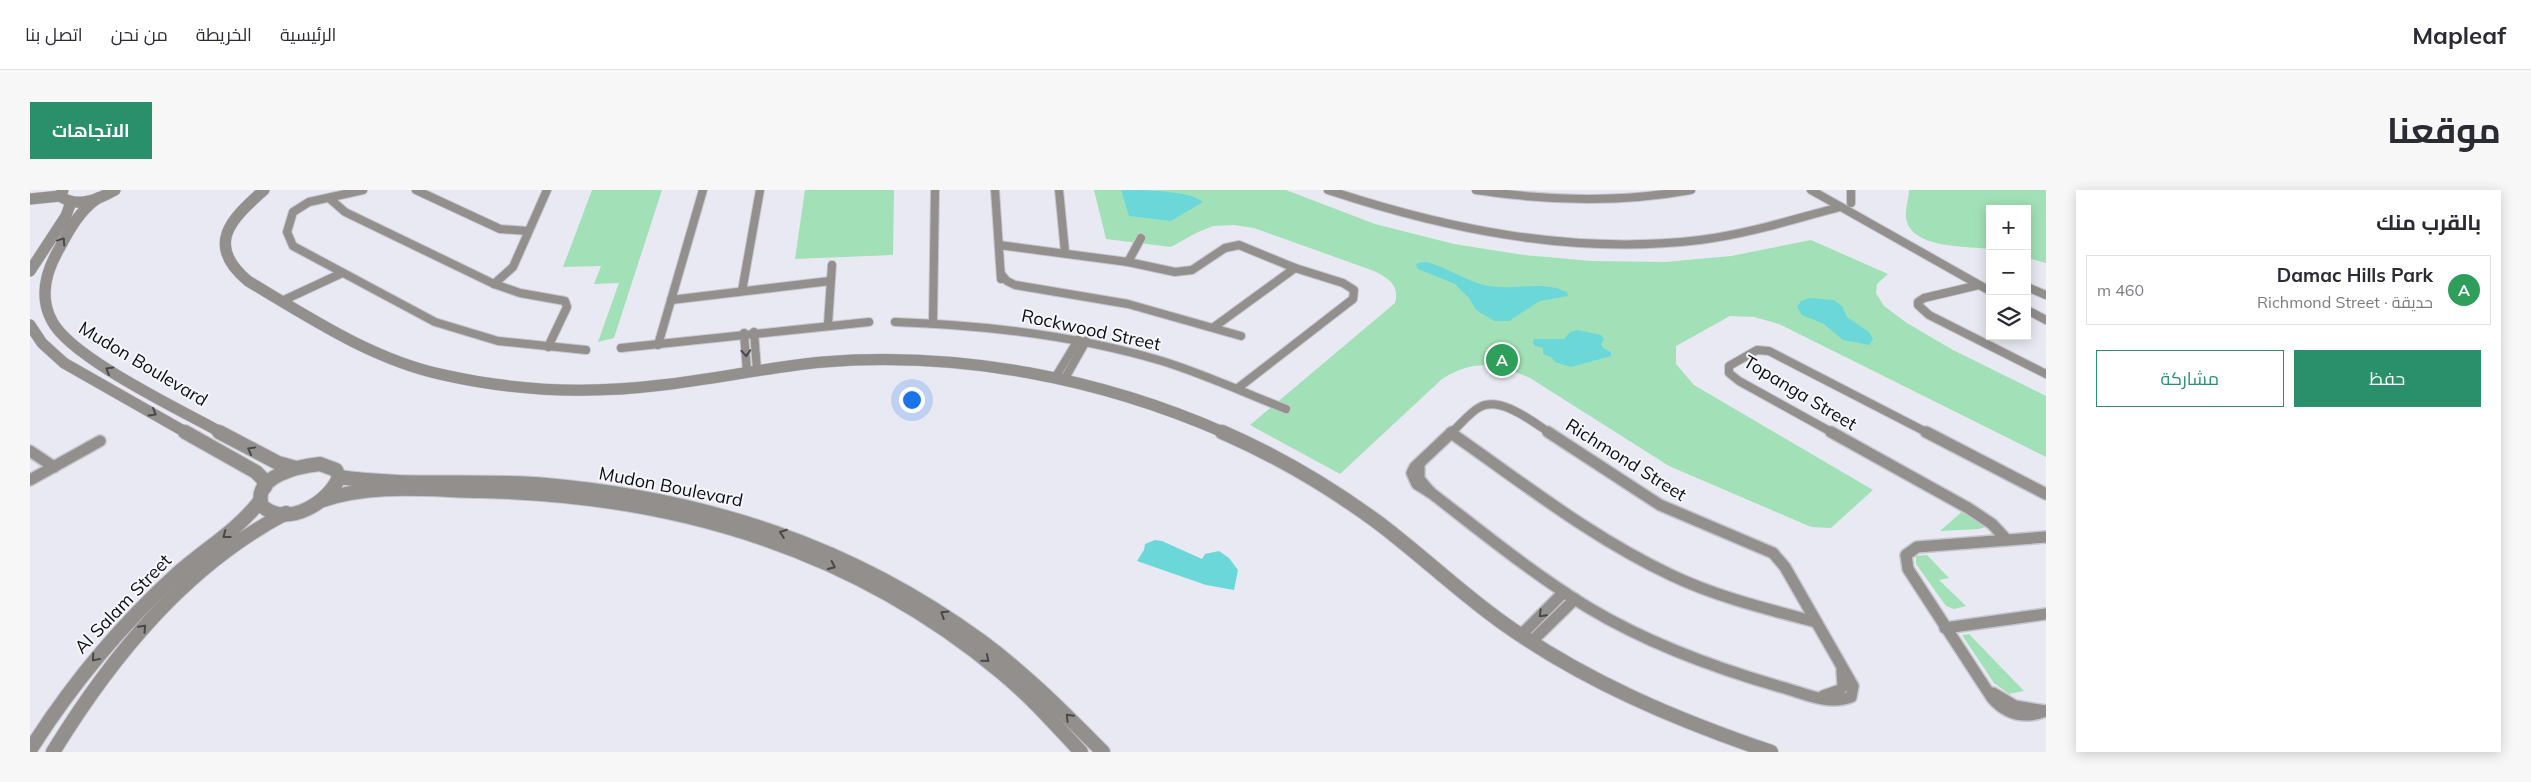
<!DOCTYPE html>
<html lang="ar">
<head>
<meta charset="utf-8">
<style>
	:root { --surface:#fff; --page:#f7f7f7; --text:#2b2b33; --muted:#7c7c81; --line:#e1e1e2; --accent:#2a906c }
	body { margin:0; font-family:Mulish,Cairo,sans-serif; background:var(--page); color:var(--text); direction:rtl }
	.controls { position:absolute; right:15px; top:15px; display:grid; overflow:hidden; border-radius:0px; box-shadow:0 2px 12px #0003 }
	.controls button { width:45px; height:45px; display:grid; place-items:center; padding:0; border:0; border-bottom:1px solid var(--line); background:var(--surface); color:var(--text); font:25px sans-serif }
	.you { position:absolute; left:881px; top:209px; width:18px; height:18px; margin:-12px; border:4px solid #fff; border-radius:50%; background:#1a73e8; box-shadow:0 0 0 8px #1a73e833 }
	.badge { display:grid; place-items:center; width:32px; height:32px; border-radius:50%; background:var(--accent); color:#fff; font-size:16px; font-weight:700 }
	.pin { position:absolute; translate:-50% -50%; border:2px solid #fff; box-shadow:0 1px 5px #0006 }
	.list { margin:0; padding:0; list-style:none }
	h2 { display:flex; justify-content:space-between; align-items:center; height:65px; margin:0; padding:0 20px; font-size:21px }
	h2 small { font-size:16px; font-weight:400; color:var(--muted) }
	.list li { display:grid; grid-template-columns:32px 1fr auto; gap:15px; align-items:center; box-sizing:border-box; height:70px; margin:0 10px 10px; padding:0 10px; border:1px solid var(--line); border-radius:0px }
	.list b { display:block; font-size:19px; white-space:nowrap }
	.list p { margin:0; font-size:16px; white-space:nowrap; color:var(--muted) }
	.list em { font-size:16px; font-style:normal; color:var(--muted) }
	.actions { display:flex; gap:10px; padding:15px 20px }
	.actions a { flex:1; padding:11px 0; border:1px solid var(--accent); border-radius:0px; text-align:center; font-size:18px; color:var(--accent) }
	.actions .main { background:var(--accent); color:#fff }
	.icon { flex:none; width:28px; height:28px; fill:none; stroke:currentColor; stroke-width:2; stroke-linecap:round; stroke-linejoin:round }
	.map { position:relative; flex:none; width:2016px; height:562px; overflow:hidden; direction:ltr; border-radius:0px }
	header { display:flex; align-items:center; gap:30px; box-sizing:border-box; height:70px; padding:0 25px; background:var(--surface); border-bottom:1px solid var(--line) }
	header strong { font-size:24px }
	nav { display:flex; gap:28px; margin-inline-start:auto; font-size:18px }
	.intro { display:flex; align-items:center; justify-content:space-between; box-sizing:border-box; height:120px; padding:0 30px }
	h1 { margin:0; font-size:35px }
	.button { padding:12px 22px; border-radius:0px; background:var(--accent); color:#fff; font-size:18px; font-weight:700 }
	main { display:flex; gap:30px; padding:0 30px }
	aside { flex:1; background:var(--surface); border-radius:0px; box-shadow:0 2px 12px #0003 }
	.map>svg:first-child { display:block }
	.green { fill:#a2e1b7 }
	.water { fill:#6cd7d9 }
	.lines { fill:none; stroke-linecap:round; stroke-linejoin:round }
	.minor-far1-casing { stroke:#c6c6cf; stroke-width:10 }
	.minor-casing { stroke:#c6c6cf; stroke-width:14 }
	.tertiary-far1-casing { stroke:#c6c6cf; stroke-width:12 }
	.tertiary-casing { stroke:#c6c6cf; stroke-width:16 }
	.minor-far1 { stroke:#928f8c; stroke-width:8 }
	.minor { stroke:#928f8c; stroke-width:11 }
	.tertiary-far1 { stroke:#928f8c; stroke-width:11 }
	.tertiary { stroke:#928f8c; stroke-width:14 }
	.oneway { stroke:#494848 }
	.labels { text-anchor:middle; stroke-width:4; stroke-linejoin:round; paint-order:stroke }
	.street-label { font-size:18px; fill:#0e0e11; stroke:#f6f6fe }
</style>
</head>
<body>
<header>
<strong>Mapleaf</strong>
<nav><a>الرئيسية</a><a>الخريطة</a><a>من نحن</a><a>اتصل بنا</a></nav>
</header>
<div class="intro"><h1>موقعنا</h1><a class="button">الاتجاهات</a></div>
<main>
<aside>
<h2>بالقرب منك<small></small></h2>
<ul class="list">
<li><span class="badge" style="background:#2e9e5b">A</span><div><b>Damac Hills Park</b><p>حديقة · Richmond Street</p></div><em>460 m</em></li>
</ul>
<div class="actions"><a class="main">حفظ</a><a>مشاركة</a></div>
</aside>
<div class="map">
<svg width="2016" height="562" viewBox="0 0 2016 562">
	<rect width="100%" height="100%" fill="#e9e9f3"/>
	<g class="green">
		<polygon points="562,0 632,0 584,148 568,152 589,93 564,94 571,76 533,77"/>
		<polygon points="775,0 864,0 863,65 765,69"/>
		<path d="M 1064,0 L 1256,0 L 1345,34 L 1424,54 L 1494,65 L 1562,71 L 1635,72 L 1701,66 L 1781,50 L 1858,84 L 1847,94 L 1846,103 L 1854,116 L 1877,133 L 1923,160 L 2016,206 L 2016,267 L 1749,134 L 1724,127 L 1700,126 L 1646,156 L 1646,174 L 1664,195 L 1843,300 L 1801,338 L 1781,337 L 1639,276 L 1500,188 C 1465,173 1445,169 1412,189 L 1310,284 L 1220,235 L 1365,113 C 1370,95 1358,88 1344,81 L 1224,38 L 1204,35 L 1183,36 L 1166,43 L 1141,57 L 1076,49 Z"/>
		<path d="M 1879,0 L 2016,0 L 2016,73 L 1997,68 L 1997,19 L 1960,19 L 1960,59 C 1937,56 1879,59 1876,27 C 1875,18 1879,9 1879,0 Z"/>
		<polygon points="1936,318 1956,337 1949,339 1910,341"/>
		<polygon points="1897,365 1919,388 1909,390 1936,416 1924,419 1916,416 1886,374 1886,366"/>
		<polygon points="1939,444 1994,501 1979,504 1964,493 1932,445"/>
	</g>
	<g class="water">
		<path d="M 1091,0 C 1111,0 1160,0 1173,12 L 1141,31 L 1099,26 Z"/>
		<path d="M 1396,72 C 1417,77 1434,90 1454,95 C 1482,102 1510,89 1537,102 L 1538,106 L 1510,111 L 1479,131 L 1464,131 L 1446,120 L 1439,108 L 1425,94 L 1388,79 L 1386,75 L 1388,73 Z"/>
		<polygon points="1780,108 1804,110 1812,116 1817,127 1839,142 1843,149 1839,155 1813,150 1794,134 1772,125 1767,117 1771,111"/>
		<polygon points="1547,140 1571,145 1574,149 1571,154 1573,158 1581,162 1581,166 1541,177 1525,172 1521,167 1513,164 1513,158 1505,156 1503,153 1504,149 1534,149 1540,142"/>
		<polygon points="1125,350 1132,351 1172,369 1175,364 1189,361 1199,368 1208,380 1204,400 1176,395 1107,371 1114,360 1115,354"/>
	</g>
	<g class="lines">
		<g class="minor-far1-casing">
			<g id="minor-far1">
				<polyline points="333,0 279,12 263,22 257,42 263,56 405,132 468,151 556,160"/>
				<polyline points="386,0 470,39 498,41"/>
				<polyline points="965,0 971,89"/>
				<polyline points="1029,0 1035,62"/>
				<path d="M 1298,0 C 1419,40 1543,65 1670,50 C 1718,44 1764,29 1810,17"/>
				<path d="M 1446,0 C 1518,11 1589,13 1661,0"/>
				<polyline points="1781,0 1960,101"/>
				<polyline points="1821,0 1821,13"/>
				<polyline points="299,8 315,22 464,94 490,103 535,111 537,117 518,157"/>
				<polyline points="969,55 1098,72 1145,82 1162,80 1195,58 1209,55 1265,78 1313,93 1324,100 1323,109 1208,198"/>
				<polyline points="1098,72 1111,48"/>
				<polyline points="971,84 977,91 985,95 1098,114 1211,146"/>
				<polyline points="464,94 483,77 517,0"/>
				<polyline points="1949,95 1894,108 1888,112 1888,115 1899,125 2016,184"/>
				<polyline points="1997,97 2016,105"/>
				<polyline points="712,101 730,0"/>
				<polyline points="641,110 800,91"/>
				<polyline points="252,111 310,84"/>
				<polyline points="1997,120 2016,130"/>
				<path d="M 865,132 C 956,135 1045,145 1132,171 C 1174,184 1215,203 1256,219"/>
				<polyline points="903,133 905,0"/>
				<polyline points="798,134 802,75"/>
				<polyline points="1184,137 1265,78"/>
				<polyline points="724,142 727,180"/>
				<polyline points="714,143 717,182"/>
				<polyline points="628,155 673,0"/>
				<polyline points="591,158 839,132"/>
				<polyline points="1025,188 1048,150"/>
				<polyline points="1034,190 1056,151"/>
				<path d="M 1421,243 C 1430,235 1440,222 1450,217 C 1471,206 1503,232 1520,243"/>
				<polyline points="1803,243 1709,191 1699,183 1699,176 1727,160 1739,161 1898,243"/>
			</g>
		</g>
		<g class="minor-casing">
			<g id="minor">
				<polyline points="1801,242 1938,318 1962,334 1976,349"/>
				<polyline points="1896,242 2016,304"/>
				<path d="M 1421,243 C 1493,293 1562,348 1641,385 C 1687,407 1737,419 1786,432"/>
				<polyline points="0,261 24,277"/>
				<polyline points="1389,274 1389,289 1400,302"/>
				<polyline points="0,290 70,251"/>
				<path d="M 1400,302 C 1452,342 1503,384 1559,418 C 1619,454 1685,478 1751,497 C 1774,503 1798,516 1821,507 L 1823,496 L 1755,377 L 1743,363 L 1630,315 L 1518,242"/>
				<polyline points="1400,302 1387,294 1382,283 1385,277 1422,242"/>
				<path d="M 2016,347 L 1887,357 L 1876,365 L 1878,379 L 1962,508 C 1977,525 1995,529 2016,521"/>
				<polyline points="1915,438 2016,424"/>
				<polyline points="1491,445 1534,402"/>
				<polyline points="1501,452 1545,409"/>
				<polyline points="1963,503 1985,516 2015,521"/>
				<polyline points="1793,506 1810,500 1813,496 1812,481"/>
			</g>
		</g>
		<g class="tertiary-far1-casing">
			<g id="tertiary-far1">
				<path d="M 33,0 L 30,6 C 47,19 69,9 85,0"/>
				<path d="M 234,0 C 200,30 175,55 218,91 C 280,128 343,170 414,185 C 485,201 560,204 632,195 C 686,189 739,177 793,172 C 930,161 1070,188 1195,243"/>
				<path d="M 68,8 C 50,20 39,40 29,59 C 16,81 9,107 22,131 C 41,168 151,220 192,243"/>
				<polyline points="0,9 30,6"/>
				<polyline points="0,81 36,26 41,12"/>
				<polyline points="0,135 12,153 34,173 157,243"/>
			</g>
		</g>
		<g class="tertiary-casing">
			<g id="tertiary">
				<polyline points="155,242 226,282 233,289 235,297"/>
				<polyline points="189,242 248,273 266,278"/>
				<path d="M 1192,242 C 1247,266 1298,296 1346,331 C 1389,363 1428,401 1473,433 C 1554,491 1647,530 1741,562"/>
				<path d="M 290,274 L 306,280 L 309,287 C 299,313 257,338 232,316 C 221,286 270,276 290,274 Z"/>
				<path d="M 309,287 C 378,297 447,289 516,295 C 676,309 821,356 951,451 C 996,484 1034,523 1073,562"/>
				<path d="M 293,310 C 343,293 398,300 451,301 C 642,305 822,358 971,482 C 1000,506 1025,534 1051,562"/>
				<path d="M 0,560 C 41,495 90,436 147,384 C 175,359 207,341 230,311"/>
				<path d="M 23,562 C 82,466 155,376 256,323"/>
			</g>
		</g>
		<use href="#minor-far1" class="minor-far1"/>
		<use href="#minor" class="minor"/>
		<use href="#tertiary-far1" class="tertiary-far1"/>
		<use href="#tertiary" class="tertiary"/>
	</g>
	<defs><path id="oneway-chevron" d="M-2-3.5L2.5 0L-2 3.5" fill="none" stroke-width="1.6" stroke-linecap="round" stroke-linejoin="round" transform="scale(1.25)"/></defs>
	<g class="oneway">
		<use href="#oneway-chevron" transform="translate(32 51) rotate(-56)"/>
		<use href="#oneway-chevron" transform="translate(716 163) rotate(86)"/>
		<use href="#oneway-chevron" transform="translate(79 180) rotate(-150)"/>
		<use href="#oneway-chevron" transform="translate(123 223) rotate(30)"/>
		<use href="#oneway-chevron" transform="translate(221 260) rotate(-151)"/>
		<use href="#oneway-chevron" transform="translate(753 343) rotate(-160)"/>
		<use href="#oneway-chevron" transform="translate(196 345) rotate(143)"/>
		<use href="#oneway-chevron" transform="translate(802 376) rotate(25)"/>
		<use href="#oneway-chevron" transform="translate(914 424) rotate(-148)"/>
		<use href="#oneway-chevron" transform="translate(1512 424) rotate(135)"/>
		<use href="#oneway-chevron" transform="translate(113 438) rotate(-47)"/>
		<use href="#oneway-chevron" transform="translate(65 468) rotate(130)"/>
		<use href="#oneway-chevron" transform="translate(956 469) rotate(39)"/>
		<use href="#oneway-chevron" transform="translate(1039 527) rotate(-134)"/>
	</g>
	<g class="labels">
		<g class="street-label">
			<text transform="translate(1061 140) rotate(12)" y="6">Rockwood Street</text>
			<text transform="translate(113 174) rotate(31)" y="6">Mudon Boulevard</text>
			<text transform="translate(1770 203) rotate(31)" y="6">Topanga Street</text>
			<text transform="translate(1596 270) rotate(32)" y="6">Richmond Street</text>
			<text transform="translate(641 297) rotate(11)" y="6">Mudon Boulevard</text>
			<text transform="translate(93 414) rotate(-46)" y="6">Al Salam Street</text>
		</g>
	</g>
</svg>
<div class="controls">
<button>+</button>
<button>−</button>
<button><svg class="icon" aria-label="layers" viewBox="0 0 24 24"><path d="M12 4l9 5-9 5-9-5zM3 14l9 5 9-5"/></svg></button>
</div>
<div class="you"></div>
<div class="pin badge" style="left:1472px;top:170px;background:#2e9e5b">A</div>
</div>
</main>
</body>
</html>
